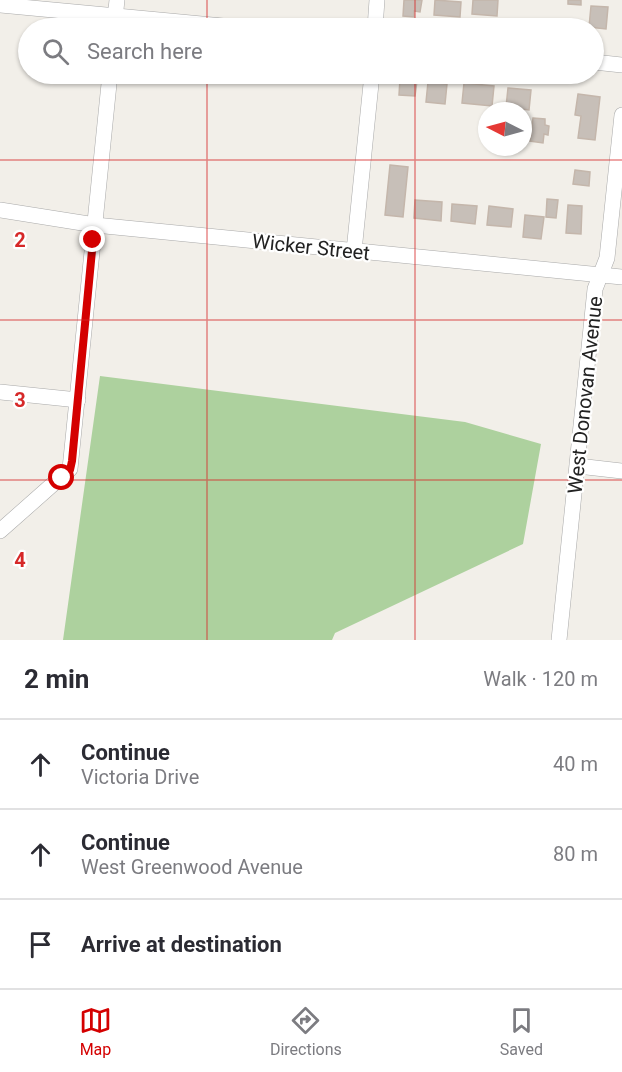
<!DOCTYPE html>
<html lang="en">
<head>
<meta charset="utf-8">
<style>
	:root { --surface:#fff; --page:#f7f7f7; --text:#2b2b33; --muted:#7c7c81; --line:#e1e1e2; --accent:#d40000 }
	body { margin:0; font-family:Roboto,sans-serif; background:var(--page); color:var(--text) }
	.compass { position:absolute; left:478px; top:102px; width:54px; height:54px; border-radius:50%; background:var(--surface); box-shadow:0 2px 4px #0004; rotate:276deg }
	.stop { position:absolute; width:18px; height:18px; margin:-14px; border:4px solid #d40000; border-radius:50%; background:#fff }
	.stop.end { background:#d40000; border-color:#fff; box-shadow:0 2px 6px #0008 }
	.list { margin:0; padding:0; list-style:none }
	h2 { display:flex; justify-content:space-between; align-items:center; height:78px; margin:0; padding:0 24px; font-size:26px }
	h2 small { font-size:20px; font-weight:400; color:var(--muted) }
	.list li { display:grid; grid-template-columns:39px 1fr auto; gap:18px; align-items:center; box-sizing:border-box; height:90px; padding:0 24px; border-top:2px solid var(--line) }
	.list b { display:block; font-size:22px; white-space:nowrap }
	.list p { margin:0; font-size:20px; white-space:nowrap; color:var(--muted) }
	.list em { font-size:20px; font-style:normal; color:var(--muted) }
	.icon { flex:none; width:33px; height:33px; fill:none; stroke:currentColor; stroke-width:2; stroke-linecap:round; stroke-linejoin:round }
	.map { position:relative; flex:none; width:622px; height:640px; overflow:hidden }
	.search { position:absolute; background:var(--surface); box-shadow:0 2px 4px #0004; left:18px; right:18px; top:18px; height:66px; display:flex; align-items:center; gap:15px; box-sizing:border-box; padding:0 21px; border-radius:33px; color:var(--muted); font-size:22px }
	.sheet { height:348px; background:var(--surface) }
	nav { display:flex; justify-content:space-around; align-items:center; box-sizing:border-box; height:84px; border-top:2px solid var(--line); background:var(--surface); font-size:16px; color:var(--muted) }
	nav a { display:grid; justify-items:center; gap:3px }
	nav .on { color:var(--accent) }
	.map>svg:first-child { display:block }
	.forest { fill:#add19e }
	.building { fill:#c7bfb8; stroke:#c4b6ab; stroke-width:1.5 }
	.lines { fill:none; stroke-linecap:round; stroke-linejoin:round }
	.minor-casing { stroke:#a9a9a9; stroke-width:16 }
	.minor { stroke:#fff; stroke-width:15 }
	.route { stroke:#d40000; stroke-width:8 }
	.grid { fill:none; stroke:#d62828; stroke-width:1.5; stroke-opacity:0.55 }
	.labels { text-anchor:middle; stroke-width:4.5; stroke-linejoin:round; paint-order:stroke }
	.street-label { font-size:20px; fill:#222; stroke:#fff }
	.grid-label { font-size:20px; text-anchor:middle; font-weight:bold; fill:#d62828; stroke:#fff; stroke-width:4.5; stroke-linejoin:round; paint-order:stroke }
</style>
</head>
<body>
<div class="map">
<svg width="622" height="640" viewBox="0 0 622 640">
	<rect width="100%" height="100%" fill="#f2efe9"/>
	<polygon class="forest" points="100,376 465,422 541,444 523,544 335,633 332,640 63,640"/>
	<g class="building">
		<polygon points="404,0 422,0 420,12 414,11 414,17 403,16"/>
		<polygon points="435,0 461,2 460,17 434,15"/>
		<polygon points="473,0 498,0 497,16 472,14"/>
		<polygon points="568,0 581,0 581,5 568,4"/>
		<polygon points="591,6 608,7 606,29 589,27"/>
		<polygon points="400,79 417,81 415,96 399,95"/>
		<polygon points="428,82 447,84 445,104 426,102"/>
		<polygon points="464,83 494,86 492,106 462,103"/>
		<polygon points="508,88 531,90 529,110 506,107"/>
		<polygon points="578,94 600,97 595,140 578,138 581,116 575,115"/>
		<polygon points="533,118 545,119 545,125 549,126 548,135 544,134 543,143 530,141"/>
		<polygon points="390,165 408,167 403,217 385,215"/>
		<polygon points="575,170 590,172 589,186 573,184"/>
		<polygon points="547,199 558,200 556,218 546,217"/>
		<polygon points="415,200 442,202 441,221 414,218"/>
		<polygon points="452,204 477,206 475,224 451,221"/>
		<polygon points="568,205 582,206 581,234 566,233"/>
		<polygon points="489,206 513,209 511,227 487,225"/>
		<polygon points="525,215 544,217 541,239 523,237"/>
	</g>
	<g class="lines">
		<g class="minor-casing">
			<g id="minor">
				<polyline points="0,5 244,28"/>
				<polyline points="114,28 117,0"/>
				<polyline points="375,28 377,0"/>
				<polyline points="594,62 622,65"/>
				<polyline points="0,210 95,225 622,277"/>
				<polyline points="354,251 372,74"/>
				<polyline points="0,392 78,400"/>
				<polyline points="578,466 622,471"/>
				<polyline points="0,531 70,469 110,74"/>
				<polyline points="559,640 595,289 607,258 622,115"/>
			</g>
		</g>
		<use href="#minor" class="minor"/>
	</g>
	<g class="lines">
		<polyline class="route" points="62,478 70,470 72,461 93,240"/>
	</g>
	<path class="grid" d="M 207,0 L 207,28M 415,0 L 415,28M 207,74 L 207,640M 415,74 L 415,640M 0,160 L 622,160M 0,320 L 622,320M 0,480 L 622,480"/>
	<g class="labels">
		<g class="street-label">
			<text transform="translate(311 247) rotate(6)" y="7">Wicker Street</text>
			<text transform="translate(585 395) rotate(-84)" y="7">West Donovan Avenue</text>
		</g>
	</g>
	<g class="grid-label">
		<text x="20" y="247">2</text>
		<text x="20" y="407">3</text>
		<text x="20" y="567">4</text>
	</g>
</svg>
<svg class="compass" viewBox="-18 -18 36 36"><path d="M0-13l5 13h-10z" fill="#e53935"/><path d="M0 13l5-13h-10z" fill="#7c7c81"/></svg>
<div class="stop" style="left:62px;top:478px"></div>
<div class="stop end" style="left:93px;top:240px"></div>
<div class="search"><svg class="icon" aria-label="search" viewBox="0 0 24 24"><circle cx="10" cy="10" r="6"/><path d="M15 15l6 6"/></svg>Search here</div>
</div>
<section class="sheet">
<h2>2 min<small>Walk · 120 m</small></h2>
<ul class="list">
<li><svg class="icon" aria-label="ahead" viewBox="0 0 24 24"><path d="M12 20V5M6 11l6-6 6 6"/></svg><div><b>Continue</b><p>Victoria Drive</p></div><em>40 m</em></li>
<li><svg class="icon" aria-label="ahead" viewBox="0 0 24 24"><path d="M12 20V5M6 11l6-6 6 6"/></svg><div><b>Continue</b><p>West Greenwood Avenue</p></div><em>80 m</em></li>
<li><svg class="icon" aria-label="arrive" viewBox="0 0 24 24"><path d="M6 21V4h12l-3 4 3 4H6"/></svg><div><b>Arrive at destination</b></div></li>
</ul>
</section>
<nav>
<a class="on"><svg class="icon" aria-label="map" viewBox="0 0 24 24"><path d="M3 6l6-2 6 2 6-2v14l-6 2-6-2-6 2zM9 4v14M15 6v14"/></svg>Map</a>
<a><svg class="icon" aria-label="directions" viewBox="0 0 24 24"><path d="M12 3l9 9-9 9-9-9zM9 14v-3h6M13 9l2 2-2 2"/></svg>Directions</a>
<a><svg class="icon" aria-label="saved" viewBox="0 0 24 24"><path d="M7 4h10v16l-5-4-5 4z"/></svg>Saved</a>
</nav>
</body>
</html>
